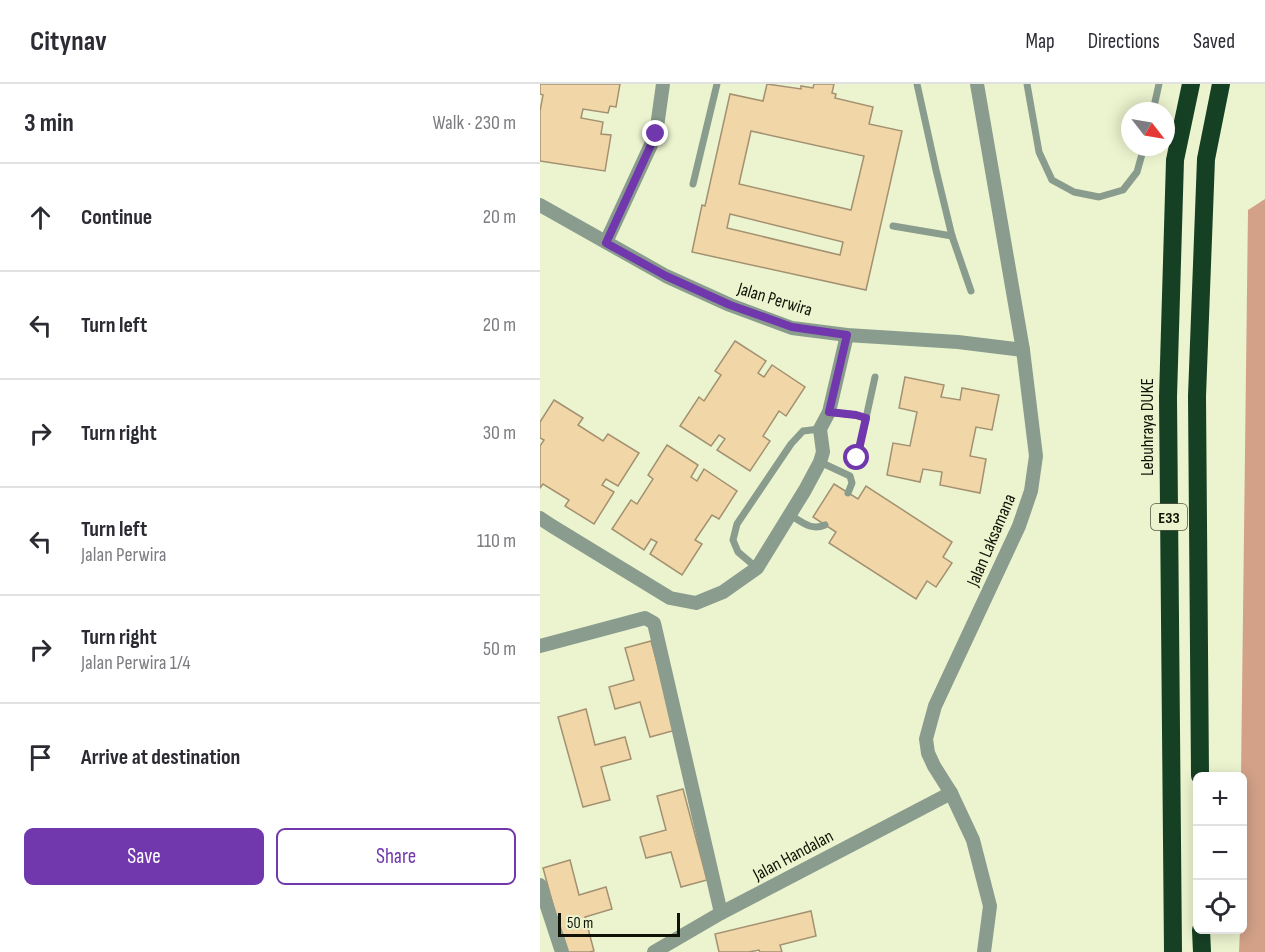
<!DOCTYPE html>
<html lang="en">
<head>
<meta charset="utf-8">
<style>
	:root { --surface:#fff; --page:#f2f2f3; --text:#2b2b33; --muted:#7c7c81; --line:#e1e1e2; --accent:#7137ad }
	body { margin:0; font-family:"Sofia Sans Condensed",sans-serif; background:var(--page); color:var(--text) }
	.controls { position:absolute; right:18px; bottom:18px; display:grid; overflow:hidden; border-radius:9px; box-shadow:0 3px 15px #0003 }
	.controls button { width:54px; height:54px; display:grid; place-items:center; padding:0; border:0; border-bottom:2px solid var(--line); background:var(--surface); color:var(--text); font:30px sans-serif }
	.compass { position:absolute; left:581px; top:18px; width:54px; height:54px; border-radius:50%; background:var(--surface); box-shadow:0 3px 15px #0003; rotate:121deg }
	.scale { position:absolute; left:18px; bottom:15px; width:122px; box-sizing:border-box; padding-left:6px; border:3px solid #101206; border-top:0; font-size:16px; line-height:21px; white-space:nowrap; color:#101206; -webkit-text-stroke:4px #ecf4cf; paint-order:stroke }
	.stop { position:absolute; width:18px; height:18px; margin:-14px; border:4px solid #7137ad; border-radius:50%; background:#fff }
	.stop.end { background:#7137ad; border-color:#fff; box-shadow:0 2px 6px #0008 }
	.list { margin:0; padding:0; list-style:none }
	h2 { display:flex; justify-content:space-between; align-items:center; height:78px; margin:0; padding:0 24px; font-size:26px }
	h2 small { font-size:20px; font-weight:400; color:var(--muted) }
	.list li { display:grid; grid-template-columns:39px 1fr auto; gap:18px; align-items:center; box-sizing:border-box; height:108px; padding:0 24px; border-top:2px solid var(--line) }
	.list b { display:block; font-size:22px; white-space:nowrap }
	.list p { margin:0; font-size:20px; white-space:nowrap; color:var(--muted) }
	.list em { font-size:20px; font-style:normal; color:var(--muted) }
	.actions { display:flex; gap:12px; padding:18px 24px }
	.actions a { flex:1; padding:14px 0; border:2px solid var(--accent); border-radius:9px; text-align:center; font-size:21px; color:var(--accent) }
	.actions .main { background:var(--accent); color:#fff }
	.icon { flex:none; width:33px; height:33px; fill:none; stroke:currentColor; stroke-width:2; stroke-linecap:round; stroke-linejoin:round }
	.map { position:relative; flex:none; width:725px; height:868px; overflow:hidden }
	header { display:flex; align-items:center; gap:36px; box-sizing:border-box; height:84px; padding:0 30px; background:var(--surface); border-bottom:2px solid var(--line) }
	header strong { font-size:28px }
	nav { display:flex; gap:33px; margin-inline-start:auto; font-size:21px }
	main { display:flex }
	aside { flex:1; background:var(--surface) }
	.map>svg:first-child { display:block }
	.forest { fill:#d3a188 }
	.building { fill:#f1d7a7; stroke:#a39171; stroke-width:1.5; fill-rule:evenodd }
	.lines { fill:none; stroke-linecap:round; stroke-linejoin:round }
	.lane { stroke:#899c8d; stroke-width:7 }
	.street { stroke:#899c8d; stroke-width:14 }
	.highway { stroke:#164024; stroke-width:18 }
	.route { stroke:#7137ad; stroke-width:8 }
	.labels { text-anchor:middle; stroke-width:4.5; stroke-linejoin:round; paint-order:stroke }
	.shield { fill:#ecf4cf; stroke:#525642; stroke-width:1.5 }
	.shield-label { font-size:16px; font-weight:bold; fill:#101206 }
	.street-label { font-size:18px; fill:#101206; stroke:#ecf4cf }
</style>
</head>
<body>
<header>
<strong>Citynav</strong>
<nav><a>Map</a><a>Directions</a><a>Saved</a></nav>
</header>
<main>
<aside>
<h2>3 min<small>Walk · 230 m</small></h2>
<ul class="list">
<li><svg class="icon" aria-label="ahead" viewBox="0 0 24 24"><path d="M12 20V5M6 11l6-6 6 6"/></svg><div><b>Continue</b></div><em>20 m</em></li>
<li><svg class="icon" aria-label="left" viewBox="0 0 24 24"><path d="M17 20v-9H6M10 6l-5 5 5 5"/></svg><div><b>Turn left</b></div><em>20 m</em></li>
<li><svg class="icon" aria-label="right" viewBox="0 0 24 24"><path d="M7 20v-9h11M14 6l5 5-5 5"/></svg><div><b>Turn right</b></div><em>30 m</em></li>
<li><svg class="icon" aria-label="left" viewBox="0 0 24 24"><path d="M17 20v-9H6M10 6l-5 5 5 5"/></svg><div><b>Turn left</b><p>Jalan Perwira</p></div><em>110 m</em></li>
<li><svg class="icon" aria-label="right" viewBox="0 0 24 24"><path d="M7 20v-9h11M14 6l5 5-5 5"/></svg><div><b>Turn right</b><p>Jalan Perwira 1/4</p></div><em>50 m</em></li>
<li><svg class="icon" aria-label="arrive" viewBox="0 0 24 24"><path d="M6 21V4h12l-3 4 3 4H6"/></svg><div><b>Arrive at destination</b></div></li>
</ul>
<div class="actions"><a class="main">Save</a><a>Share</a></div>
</aside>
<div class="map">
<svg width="725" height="868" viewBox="0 0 725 868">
	<rect width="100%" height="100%" fill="#ecf4cf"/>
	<polygon class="forest" points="725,115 725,868 699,868 700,846 702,846 701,692 708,126"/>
	<g class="building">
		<polygon points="0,0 80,0 76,23 70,22 68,29 43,25 41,34 63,38 61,50 71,51 65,87 0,77 0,27 3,11 0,10"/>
		<path d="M 227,0 L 261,5 L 261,2 L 273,4 L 274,0 L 294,0 L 292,9 L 296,10 L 295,14 L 333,23 L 329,40 L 362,47 L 326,206 L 152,168 L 162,121 L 165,122 L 190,10 L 223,17 ZM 211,47 L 324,72 L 311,126 L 199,100 ZM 190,130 L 303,158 L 300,171 L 187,144 Z"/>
		<polygon points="195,257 226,277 218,289 224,293 232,281 265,303 246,332 239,327 223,352 230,357 210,387 177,366 185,355 179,351 171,362 140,342 159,313 164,317 181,291 175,287"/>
		<polygon points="365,293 404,301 401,313 420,316 422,304 459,311 452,346 436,343 430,372 446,375 440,409 400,401 402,388 383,385 380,398 347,391 353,359 370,362 377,328 359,324"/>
		<polygon points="14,316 43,334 38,341 63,357 68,350 99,369 78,402 66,395 62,401 74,408 54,440 25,422 29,416 3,400 0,404 0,362 4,356 0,354 0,338"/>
		<polygon points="127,361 158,381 151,393 157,397 164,385 197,407 179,435 172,431 155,456 162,460 142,491 110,470 117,458 111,455 104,466 72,445 91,416 97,420 113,395 108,391"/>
		<polygon points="294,400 318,415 326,402 412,458 403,473 412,479 396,503 387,497 376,515 289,459 296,448 273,433"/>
		<polygon points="111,557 136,646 110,653 100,618 75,625 69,603 94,596 85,564"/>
		<polygon points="46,625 55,661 85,653 91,675 61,683 70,716 43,723 18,633"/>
		<polygon points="143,705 167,796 141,803 131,768 106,774 100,753 126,746 117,712"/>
		<polygon points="30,776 39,811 66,803 72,825 45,833 54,867 49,868 26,868 3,784"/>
		<polygon points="271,827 276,852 240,861 242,868 220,868 219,866 209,868 179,868 175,850"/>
	</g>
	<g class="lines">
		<g class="lane">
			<polyline points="377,0 396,86 412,152 431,207"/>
			<polyline points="487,0 499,68 512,96 534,108 559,113 583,106 597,88 604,63"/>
			<polyline points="613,27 619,0"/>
			<polyline points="153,100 177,0"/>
			<polyline points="353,142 412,152"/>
			<polyline points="289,328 316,331 326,334 335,293"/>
			<polyline points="317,374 326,334"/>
			<polyline points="280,378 310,392 312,399 308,409"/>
			<path d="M 250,431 C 262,438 271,447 285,441"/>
			<polyline points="217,484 198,468 193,456 197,440 251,360 263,347 280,345"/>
		</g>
		<g class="street">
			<polyline points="437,0 483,266 496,372 491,407 479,442 395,622 386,655 388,669 394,682 411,709 433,756 450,822 444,868"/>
			<polyline points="0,121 126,192 190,221 252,244 307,251 418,258 483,266"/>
			<polyline points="66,158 116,50 123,0"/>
			<polyline points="0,434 12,442 130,514 156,519 183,508 217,484 265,406 280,378 283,368 280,345 289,328 307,251"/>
			<polyline points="0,562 105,534 114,539 181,829"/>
			<polyline points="0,801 22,868"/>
			<polyline points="114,868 181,829 411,709"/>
		</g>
		<g class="highway">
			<polyline points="660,692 657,312 666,75 681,0"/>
			<polyline points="661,846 662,868"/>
			<polyline points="633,868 628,313 635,76 651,0"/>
		</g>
	</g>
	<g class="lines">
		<polyline class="route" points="116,50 66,159 126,192 190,221 252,243 307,251 289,328 316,331 326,334 317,374"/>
	</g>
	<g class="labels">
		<rect class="shield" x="611" y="420" width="36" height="26" rx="4.5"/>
		<g class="shield-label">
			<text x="629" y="439">E33</text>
		</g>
		<g class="street-label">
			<text transform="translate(235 215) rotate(17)" y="6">Jalan Perwira</text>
			<text transform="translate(607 343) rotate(-90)" y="6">Lebuhraya DUKE</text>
			<text transform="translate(451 456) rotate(-67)" y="6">Jalan Laksamana</text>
			<text transform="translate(253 771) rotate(-28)" y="6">Jalan Handalan</text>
		</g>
	</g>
</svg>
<div class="controls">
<button>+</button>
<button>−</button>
<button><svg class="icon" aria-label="locate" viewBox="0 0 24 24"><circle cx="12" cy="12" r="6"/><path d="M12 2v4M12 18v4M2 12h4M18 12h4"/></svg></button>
</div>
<svg class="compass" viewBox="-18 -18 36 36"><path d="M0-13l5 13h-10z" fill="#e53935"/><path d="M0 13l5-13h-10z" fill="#7c7c81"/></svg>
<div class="scale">50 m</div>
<div class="stop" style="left:317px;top:374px"></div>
<div class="stop end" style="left:116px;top:50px"></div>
</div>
</main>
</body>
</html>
